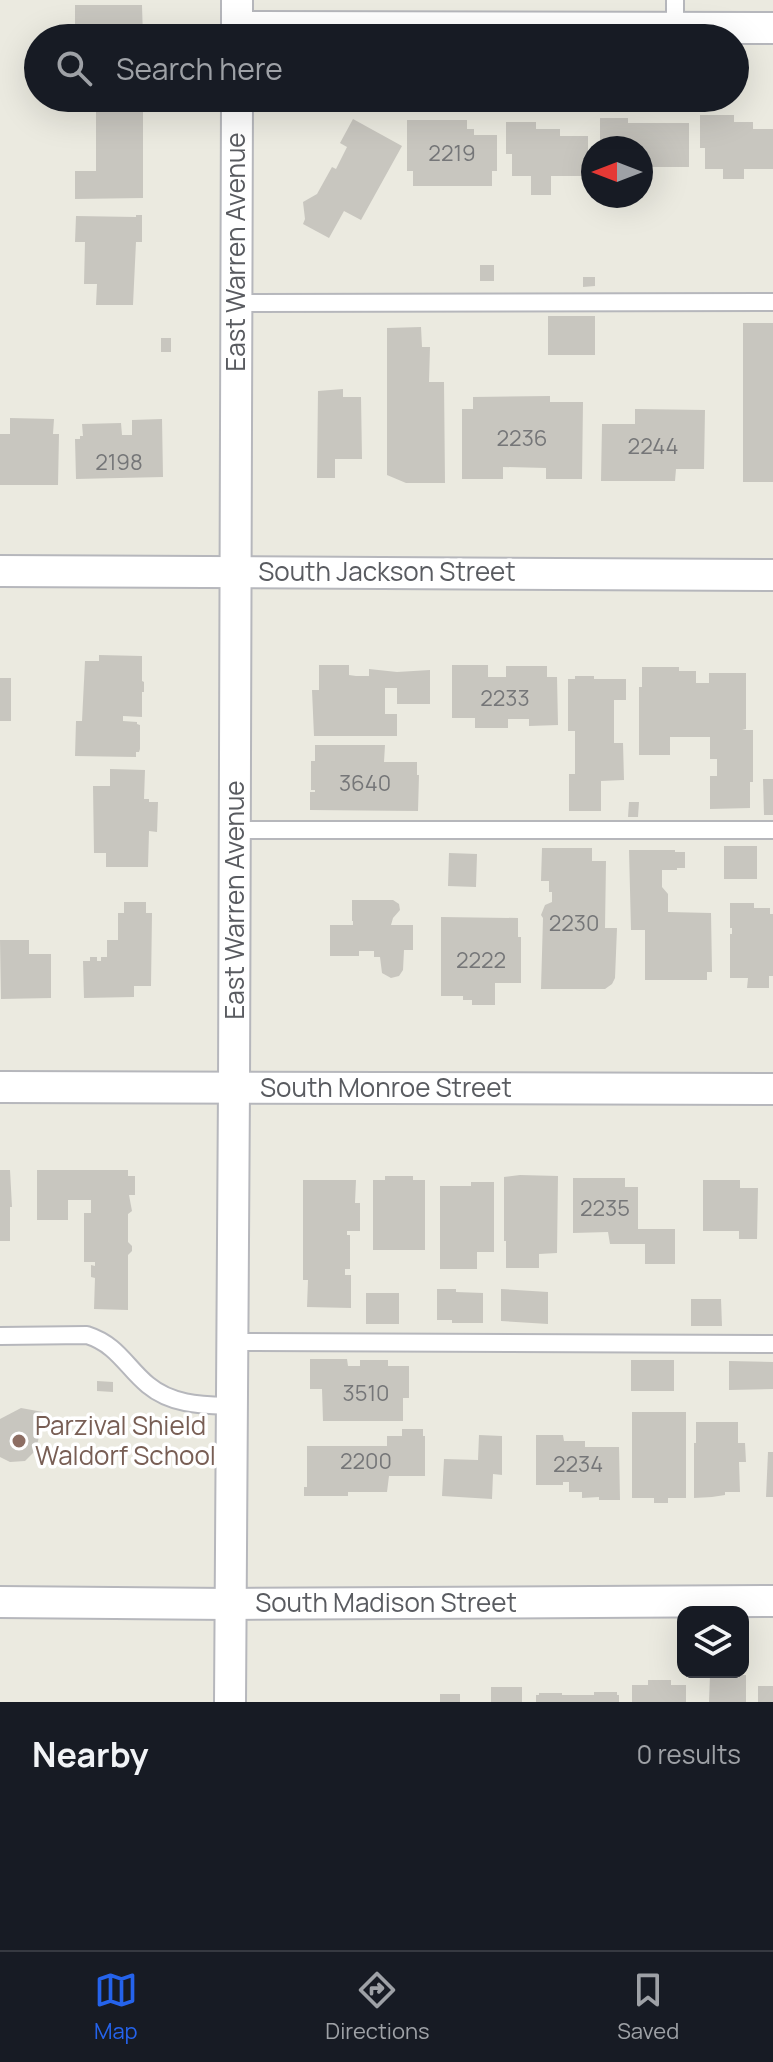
<!DOCTYPE html>
<html lang="en">
<head>
<meta charset="utf-8">
<style>
	:root { --surface:#171b24; --page:#20242c; --text:#f1f3f6; --muted:#9ea1a6; --line:#363941; --accent:#2563eb }
	body { margin:0; font-family:Manrope,sans-serif; background:var(--page); color:var(--text) }
	.controls { position:absolute; right:24px; bottom:24px; display:grid; overflow:hidden; border-radius:16px; box-shadow:0 8px 32px #0002 }
	.controls button { width:72px; height:72px; display:grid; place-items:center; padding:0; border:0; border-bottom:2px solid var(--line); background:var(--surface); color:var(--text); font:40px sans-serif }
	.compass { position:absolute; left:581px; top:136px; width:72px; height:72px; border-radius:50%; background:var(--surface); box-shadow:0 8px 32px #0002; rotate:270deg }
	.list { margin:0; padding:0; list-style:none }
	h2 { display:flex; justify-content:space-between; align-items:center; height:104px; margin:0; padding:0 32px; font-size:34px }
	h2 small { font-size:26px; font-weight:400; color:var(--muted) }
	.icon { flex:none; width:44px; height:44px; fill:none; stroke:currentColor; stroke-width:2; stroke-linecap:round; stroke-linejoin:round }
	.map { position:relative; flex:none; width:773px; height:1702px; overflow:hidden }
	.search { position:absolute; background:var(--surface); box-shadow:0 8px 32px #0002; left:24px; right:24px; top:24px; height:88px; display:flex; align-items:center; gap:20px; box-sizing:border-box; padding:0 28px; border-radius:44px; color:var(--muted); font-size:30px }
	.sheet { height:248px; background:var(--surface) }
	nav { display:flex; justify-content:space-around; align-items:center; box-sizing:border-box; height:112px; border-top:2px solid var(--line); background:var(--surface); font-size:22px; color:var(--muted) }
	nav a { display:grid; justify-items:center; gap:4px }
	nav .on { color:var(--accent) }
	.map>svg:first-child { display:block }
	.building { fill:#c8c6bf }
	.lines { fill:none; stroke-linecap:round; stroke-linejoin:round }
	.service-casing { stroke:#b6b7bc; stroke-width:20 }
	.minor-casing { stroke:#b6b7bc; stroke-width:34 }
	.service { stroke:#fff; stroke-width:16 }
	.minor { stroke:#fff; stroke-width:30 }
	.education-dot { fill:#8d6e63; stroke:#fff; stroke-width:3 }
	.labels { text-anchor:middle; stroke-width:7; stroke-linejoin:round; paint-order:stroke }
	.number-label { font-size:22px; fill:#757678 }
	.street-label { font-size:26px; fill:#595b60; stroke:#fff }
	.education-label { font-size:26px; fill:#785e54; stroke:#fff; text-anchor:start }
</style>
</head>
<body>
<div class="map">
<svg width="773" height="1702" viewBox="0 0 773 1702">
	<rect width="100%" height="100%" fill="#ebeae0"/>
	<g class="building">
		<polygon points="75,5 142,5 143,38 75,38"/>
		<polygon points="96,109 143,109 143,198 75,199 75,171 96,171"/>
		<polygon points="700,115 734,115 734,122 753,122 753,129 773,129 773,169 744,169 744,179 723,179 723,169 705,169 705,148 700,148"/>
		<polygon points="600,118 628,118 628,123 689,123 689,167 641,167 641,148 600,148"/>
		<polygon points="353,119 402,146 361,220 344,211 329,238 303,224 305,219 303,202 317,194 332,167 336,169 347,147 340,143"/>
		<polygon points="407,120 467,120 467,129 474,129 474,135 497,135 497,171 492,171 492,186 413,186 413,171 407,171"/>
		<polygon points="506,122 536,122 536,129 560,129 560,136 588,136 588,176 551,176 551,195 531,195 531,176 512,176 512,154 506,154"/>
		<polygon points="136,215 142,215 142,242 136,242 133,305 96,305 97,284 84,284 85,242 75,242 76,216 136,217"/>
		<rect x="480" y="265" width="14" height="16"/>
		<polygon points="583,277 595,277 595,286 583,287"/>
		<rect x="548" y="316" width="47" height="39"/>
		<rect x="743" y="323" width="30" height="159"/>
		<polygon points="421,327 422,347 430,347 429,382 444,382 445,483 406,483 387,475 387,328"/>
		<rect x="161" y="338" width="10" height="14"/>
		<polygon points="343,389 343,397 361,397 362,459 335,459 335,478 317,478 318,391"/>
		<polygon points="550,396 550,402 583,402 582,479 546,479 546,468 503,467 503,479 462,479 462,409 473,409 473,397"/>
		<polygon points="635,409 705,410 704,469 676,469 675,481 601,481 602,424 635,424"/>
		<polygon points="10,418 54,419 53,434 59,434 58,485 0,485 0,434 10,434"/>
		<polygon points="162,419 163,477 76,479 75,439 80,439 80,436 83,436 82,424 121,423 122,435 132,435 132,420"/>
		<polygon points="99,655 142,656 142,681 144,682 144,692 142,692 142,717 123,716 123,721 137,722 137,724 140,725 140,749 139,752 136,752 136,757 75,756 76,721 82,721 85,661 99,661"/>
		<polygon points="319,665 349,665 349,675 356,676 369,676 369,669 397,672 430,670 430,704 397,704 397,688 385,688 385,714 397,714 397,736 314,736 312,690 319,690"/>
		<polygon points="452,665 488,665 488,677 506,677 506,666 547,666 547,677 557,677 558,725 529,726 529,719 508,719 508,728 475,728 475,718 452,718"/>
		<polygon points="642,667 679,667 679,671 696,671 696,683 709,683 709,673 746,673 746,729 742,730 753,730 753,782 750,782 750,808 710,809 710,776 717,776 717,759 710,759 710,737 670,737 670,755 639,755 639,687 642,687"/>
		<polygon points="575,676 594,676 594,679 626,679 626,700 614,700 614,743 623,743 624,780 601,781 601,811 569,811 569,774 575,774 575,731 568,731 568,679 575,679"/>
		<rect x="0" y="678" width="11" height="43"/>
		<polygon points="315,745 385,745 384,762 417,762 417,775 419,775 418,811 310,810 310,792 315,792 315,790 311,790 311,761 315,761"/>
		<polygon points="110,769 145,770 144,799 149,799 149,802 158,802 157,832 149,831 148,867 106,867 106,853 94,853 93,786 110,786"/>
		<polygon points="763,779 773,779 773,815 764,815"/>
		<polygon points="629,802 639,802 638,817 628,817"/>
		<rect x="724" y="846" width="33" height="33"/>
		<polygon points="542,848 592,848 592,861 606,861 605,928 617,928 615,978 612,984 605,989 541,989 543,918 541,915 545,905 552,902 552,892 549,892 549,881 541,881"/>
		<polygon points="629,850 675,850 675,852 685,852 685,868 677,868 677,870 662,870 662,887 668,894 668,912 711,913 712,972 707,972 707,980 645,980 645,930 631,930"/>
		<polygon points="449,853 477,854 476,887 448,886"/>
		<polygon points="352,900 393,900 399,904 400,910 393,918 391,925 413,925 413,950 404,950 403,970 399,976 391,978 382,973 380,957 374,957 374,951 359,951 359,956 330,956 330,925 353,925 353,921 352,921"/>
		<polygon points="124,902 146,902 146,913 152,913 151,986 134,986 134,997 84,998 83,961 90,961 90,957 97,957 97,961 101,961 101,957 107,957 107,940 118,940 118,913 124,913"/>
		<polygon points="730,903 754,903 754,908 770,908 770,914 773,914 773,976 769,976 769,988 747,988 748,978 730,978 730,934 732,934 732,928 730,928"/>
		<polygon points="441,917 518,918 518,937 521,937 521,983 495,983 495,1005 472,1005 472,1000 463,1000 463,996 441,996"/>
		<polygon points="0,940 29,940 29,954 51,954 51,998 1,999"/>
		<polygon points="0,1170 10,1170 12,1207 10,1207 10,1241 0,1241"/>
		<polygon points="37,1170 128,1170 128,1176 135,1176 135,1195 129,1195 132,1211 128,1214 128,1242 132,1246 132,1251 128,1255 128,1310 94,1309 95,1278 91,1277 91,1265 95,1266 95,1262 84,1262 84,1213 91,1213 91,1200 68,1200 68,1220 37,1220"/>
		<polygon points="520,1175 558,1176 557,1253 539,1254 539,1268 506,1268 506,1241 504,1241 504,1177"/>
		<polygon points="385,1176 413,1176 413,1180 425,1180 425,1250 373,1250 373,1180 385,1180"/>
		<polygon points="573,1178 625,1178 625,1187 638,1187 638,1229 675,1229 675,1264 645,1264 645,1244 610,1244 608,1232 573,1233"/>
		<polygon points="303,1180 356,1180 355,1203 360,1203 360,1231 347,1231 347,1235 350,1235 350,1269 345,1269 345,1275 351,1275 351,1308 307,1307 308,1280 303,1280"/>
		<polygon points="703,1180 740,1180 740,1188 758,1188 757,1239 739,1239 739,1231 703,1231"/>
		<polygon points="471,1182 494,1182 494,1252 477,1252 477,1269 440,1269 440,1186 471,1186"/>
		<polygon points="437,1289 456,1289 456,1292 483,1293 483,1323 452,1323 452,1320 437,1320"/>
		<polygon points="501,1289 548,1292 548,1324 501,1321"/>
		<rect x="366" y="1293" width="33" height="31"/>
		<polygon points="691,1299 721,1299 722,1326 691,1326"/>
		<polygon points="310,1359 347,1359 348,1366 360,1366 360,1360 388,1360 388,1366 409,1366 409,1398 403,1398 403,1421 323,1421 322,1389 310,1389"/>
		<rect x="631" y="1360" width="43" height="31"/>
		<polygon points="729,1361 773,1362 773,1389 729,1390"/>
		<polygon points="97,1381 113,1382 113,1392 97,1391"/>
		<polygon points="21,1408 43,1412 40,1432 36,1450 25,1461 10,1462 0,1457 0,1419"/>
		<polygon points="632,1412 686,1412 686,1498 668,1498 668,1503 654,1503 654,1498 632,1498"/>
		<polygon points="696,1422 738,1422 738,1443 745,1443 746,1462 739,1462 740,1492 725,1492 725,1495 712,1497 694,1498 694,1443 696,1443"/>
		<polygon points="402,1429 423,1429 423,1436 425,1436 425,1476 389,1476 387,1492 348,1492 348,1496 304,1496 304,1487 307,1487 307,1446 387,1446 387,1436 402,1436"/>
		<polygon points="479,1435 502,1436 502,1475 493,1474 492,1499 442,1496 444,1459 478,1460"/>
		<polygon points="536,1435 563,1435 564,1441 585,1441 585,1447 619,1447 620,1500 599,1500 599,1497 582,1498 582,1492 569,1492 569,1482 563,1482 563,1485 536,1485"/>
		<polygon points="768,1452 773,1452 773,1497 766,1497"/>
		<polygon points="710,1675 746,1675 746,1702 709,1702"/>
		<polygon points="648,1680 671,1680 671,1685 686,1685 686,1702 632,1702 632,1685 648,1685"/>
		<rect x="758" y="1686" width="15" height="16"/>
		<rect x="491" y="1687" width="31" height="15"/>
		<polygon points="594,1692 617,1692 617,1695 619,1695 619,1702 536,1702 536,1695 539,1695 539,1693 562,1693 562,1695 594,1695"/>
		<rect x="440" y="1694" width="20" height="8"/>
	</g>
	<g class="lines">
		<g class="service-casing">
			<g id="service">
				<polyline points="675,0 675,27"/>
				<polyline points="235,303 773,302"/>
				<polyline points="235,830 773,830"/>
				<path d="M 0,1336 L 87,1335 C 118,1345 126,1367 148,1385 C 172,1405 202,1405 231,1406"/>
				<polyline points="232,1342 773,1344"/>
			</g>
		</g>
		<g class="minor-casing">
			<g id="minor">
				<polyline points="237,27 773,28"/>
				<polyline points="237,38 237,0"/>
				<polyline points="0,571 773,575"/>
				<polyline points="0,1087 773,1089"/>
				<polyline points="0,1602 229,1604 773,1601"/>
				<polyline points="230,1702 234,1087 237,98"/>
			</g>
		</g>
		<use href="#service" class="service"/>
		<use href="#minor" class="minor"/>
	</g>
	<circle class="education-dot" cx="19" cy="1441" r="8"/>
	<g class="labels">
		<g class="number-label">
			<text x="452" y="161">2219</text>
			<text x="522" y="446">2236</text>
			<text x="653" y="454">2244</text>
			<text x="119" y="470">2198</text>
			<text x="505" y="706">2233</text>
			<text x="365" y="791">3640</text>
			<text x="574" y="931">2230</text>
			<text x="481" y="968">2222</text>
			<text x="605" y="1216">2235</text>
			<text x="366" y="1401">3510</text>
			<text x="366" y="1469">2200</text>
			<text x="578" y="1472">2234</text>
		</g>
		<g class="street-label">
			<text transform="translate(236 252) rotate(-90)" y="9">East Warren Avenue</text>
			<text x="387" y="581">South Jackson Street</text>
			<text transform="translate(235 900) rotate(-90)" y="9">East Warren Avenue</text>
			<text x="386" y="1097">South Monroe Street</text>
			<text x="386" y="1612">South Madison Street</text>
		</g>
		<g class="education-label">
			<text x="35" y="1435">Parzival Shield<tspan x="35" dy="30">Waldorf School</tspan></text>
		</g>
	</g>
</svg>
<div class="controls">
<button><svg class="icon" aria-label="layers" viewBox="0 0 24 24"><path d="M12 4l9 5-9 5-9-5zM3 14l9 5 9-5"/></svg></button>
</div>
<svg class="compass" viewBox="-18 -18 36 36"><path d="M0-13l5 13h-10z" fill="#e53935"/><path d="M0 13l5-13h-10z" fill="#9ea1a6"/></svg>
<div class="search"><svg class="icon" aria-label="search" viewBox="0 0 24 24"><circle cx="10" cy="10" r="6"/><path d="M15 15l6 6"/></svg>Search here</div>
</div>
<section class="sheet">
<h2>Nearby<small>0 results</small></h2>
<ul class="list">
</ul>
</section>
<nav>
<a class="on"><svg class="icon" aria-label="map" viewBox="0 0 24 24"><path d="M3 6l6-2 6 2 6-2v14l-6 2-6-2-6 2zM9 4v14M15 6v14"/></svg>Map</a>
<a><svg class="icon" aria-label="directions" viewBox="0 0 24 24"><path d="M12 3l9 9-9 9-9-9zM9 14v-3h6M13 9l2 2-2 2"/></svg>Directions</a>
<a><svg class="icon" aria-label="saved" viewBox="0 0 24 24"><path d="M7 4h10v16l-5-4-5 4z"/></svg>Saved</a>
</nav>
</body>
</html>
